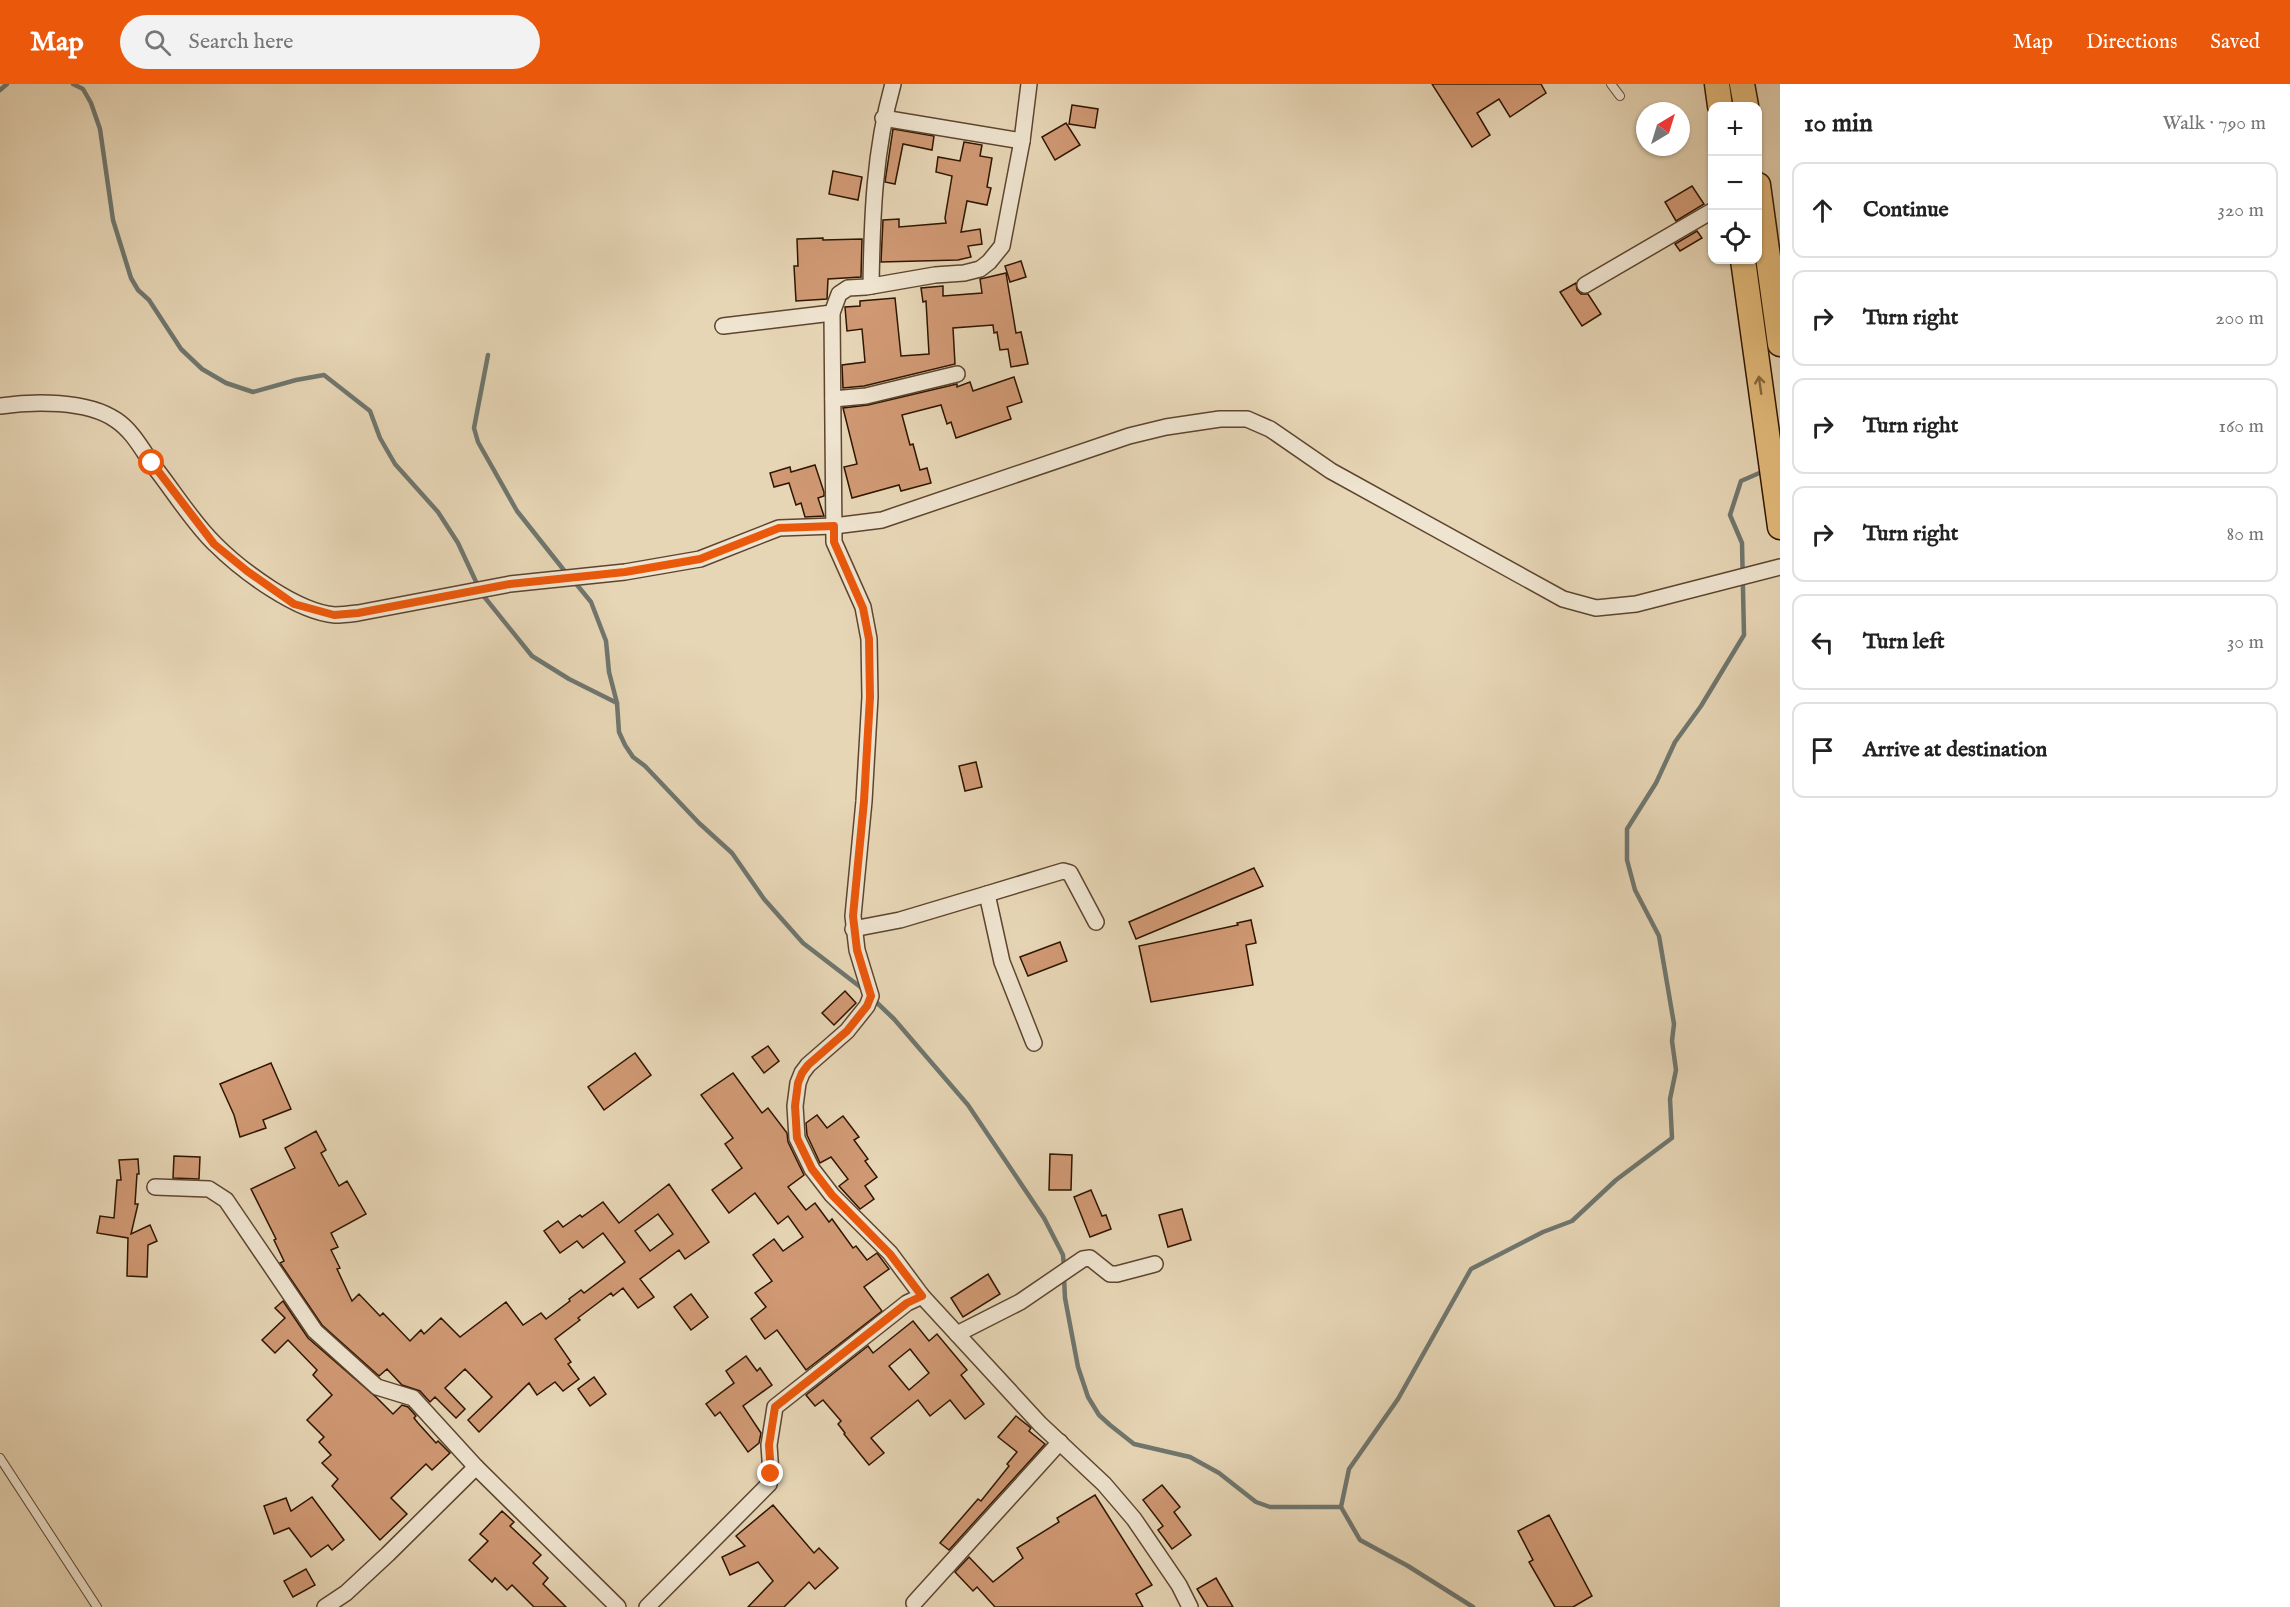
<!DOCTYPE html>
<html lang="en">
<head>
<meta charset="utf-8">
<style>
	:root { --surface:#fff; --page:#f2f2f2; --text:#222; --muted:#767676; --line:#e0e0e0; --accent:#ea580c }
	body { margin:0; font-family:"IM FELL English",serif; background:var(--page); color:var(--text) }
	.controls { position:absolute; right:18px; top:18px; display:grid; overflow:hidden; border-radius:12px; box-shadow:0 2px 4px #0004 }
	.controls button { width:54px; height:54px; display:grid; place-items:center; padding:0; border:0; border-bottom:2px solid var(--line); background:var(--surface); color:var(--text); font:30px sans-serif }
	.compass { position:absolute; left:1636px; top:18px; width:54px; height:54px; border-radius:50%; background:var(--surface); box-shadow:0 2px 4px #0004; rotate:38deg }
	.stop { position:absolute; width:18px; height:18px; margin:-14px; border:4px solid #ea580c; border-radius:50%; background:#fff }
	.stop.end { background:#ea580c; border-color:#fff; box-shadow:0 2px 6px #0008 }
	.list { margin:0; padding:0; list-style:none }
	h2 { display:flex; justify-content:space-between; align-items:center; height:78px; margin:0; padding:0 24px; font-size:26px }
	h2 small { font-size:20px; font-weight:400; color:var(--muted) }
	.list li { display:grid; grid-template-columns:39px 1fr auto; gap:18px; align-items:center; box-sizing:border-box; height:96px; margin:0 12px 12px; padding:0 12px; border:2px solid var(--line); border-radius:12px }
	.list b { display:block; font-size:22px; white-space:nowrap }
	.list em { font-size:20px; font-style:normal; color:var(--muted) }
	.icon { flex:none; width:33px; height:33px; fill:none; stroke:currentColor; stroke-width:2; stroke-linecap:round; stroke-linejoin:round }
	.map { position:relative; flex:none; width:1780px; height:1523px; overflow:hidden }
	header { display:flex; align-items:center; gap:36px; box-sizing:border-box; height:84px; padding:0 30px; background:var(--accent); color:#fff }
	header strong { font-size:28px }
	nav { display:flex; gap:33px; margin-inline-start:auto; font-size:21px }
	.search { width:420px; height:54px; background:var(--page); display:flex; align-items:center; gap:15px; box-sizing:border-box; padding:0 21px; border-radius:33px; color:var(--muted); font-size:22px }
	main { display:flex }
	aside { flex:1; background:var(--surface) }
	.map>svg:first-child { display:block }
	.lines { fill:none; stroke-linecap:round; stroke-linejoin:round }
	.stream { stroke:#6f766e; stroke-width:4.5 }
	.building { fill:#d09974; stroke:#2f1500; stroke-width:1.5; fill-rule:evenodd }
	.lane-casing { stroke:#5d452e; stroke-width:10 }
	.street-casing { stroke:#5d452e; stroke-width:18 }
	.primary-casing { stroke:#2f1500; stroke-width:27 }
	.lane { stroke:#efe4d0; stroke-width:8 }
	.street { stroke:#efe4d0; stroke-width:15 }
	.primary { stroke:#e4bb7b; stroke-width:24 }
	.oneway { stroke:#8a683e }
	.route { stroke:#ea580c; stroke-width:8 }
</style>
</head>
<body>
<header>
<strong>Map</strong>
<div class="search"><svg class="icon" aria-label="search" viewBox="0 0 24 24"><circle cx="10" cy="10" r="6"/><path d="M15 15l6 6"/></svg>Search here</div>
<nav><a>Map</a><a>Directions</a><a>Saved</a></nav>
</header>
<main>
<div class="map">
<svg width="1780" height="1523" viewBox="0 0 1780 1523">
	<rect width="100%" height="100%" fill="#e7d6b6"/>
	<filter id="stains"><feTurbulence type="fractalNoise" baseFrequency=".00333" numOctaves="4"/><feColorMatrix values="0 0 0 0 .2 0 0 0 0 .09 0 0 0 0 .02 0 0 0 .5 -.17"/></filter>
	<radialGradient id="worn" r=".72"><stop offset=".6" stop-color="#630" stop-opacity="0"/><stop offset="1" stop-color="#630" stop-opacity=".3"/></radialGradient>
	<g class="lines">
		<g class="stream">
			<polyline points="73,0 83,5 91,19 100,45 113,136 131,194 138,206 149,216 181,265 202,285 226,299 253,308 296,296 324,291 370,327 380,354 395,380 438,428 458,459 478,502"/>
			<polyline points="0,6 7,0"/>
			<polyline points="488,271 474,344 478,358 517,427 567,490"/>
			<polyline points="573,496 591,518 606,557 609,588 617,619 619,648 625,661 633,673 645,682 699,739 732,769 764,815 803,859 863,905"/>
			<polyline points="482,510 532,572 569,595 617,619"/>
			<polyline points="873,915 894,935 968,1021 1044,1134 1063,1171 1064,1184"/>
			<polyline points="1064,1193 1065,1214 1078,1283 1088,1313 1099,1331 1110,1341 1134,1360 1190,1373 1219,1389 1256,1418 1270,1423 1341,1423"/>
			<polyline points="1473,1523 1408,1482 1360,1456 1341,1423 1349,1385 1398,1315 1471,1185 1543,1148 1572,1137 1616,1096 1672,1054 1670,1015 1676,986 1672,957 1674,940 1659,852 1635,806 1627,776 1627,745 1656,699 1675,658 1701,622 1744,551 1742,459 1730,431 1741,397 1764,387"/>
		</g>
	</g>
	<g class="building">
		<polygon points="1432,0 1541,0 1546,9 1510,33 1499,15 1477,29 1490,51 1472,63"/>
		<polygon points="1072,21 1098,25 1095,44 1069,40"/>
		<polygon points="1066,39 1080,61 1055,76 1042,53"/>
		<polygon points="893,45 934,52 932,66 903,60 895,100 885,98"/>
		<polygon points="964,58 982,61 980,72 992,74 987,103 991,104 987,121 967,117 961,148 980,145 982,160 968,162 971,173 958,176 881,178 883,136 899,135 899,143 946,139 945,134 952,92 936,88 938,73 960,77"/>
		<polygon points="833,87 862,93 858,116 829,110"/>
		<polygon points="1692,102 1704,120 1676,137 1665,118"/>
		<polygon points="1697,147 1702,154 1680,167 1675,160"/>
		<polygon points="823,154 823,156 862,155 861,193 828,195 827,215 796,217 794,182 798,182 797,155"/>
		<polygon points="1021,177 1026,193 1010,198 1005,182"/>
		<polygon points="1006,189 1016,249 1021,248 1028,280 1011,283 1008,265 1000,266 997,248 994,249 993,241 953,244 955,280 864,302 843,304 842,281 865,278 862,245 847,247 845,223 860,222 860,217 895,214 901,272 929,270 926,217 923,218 921,204 943,202 943,212 982,209 980,195"/>
		<polygon points="1576,199 1577,206 1581,210 1588,210 1601,230 1582,242 1560,208"/>
		<polygon points="1014,293 1022,318 1007,323 1011,335 956,354 951,338 947,340 941,321 902,331 910,361 913,360 920,386 927,384 931,399 901,407 899,401 852,414 844,383 857,380 843,324 868,321 957,300 957,303 970,298 973,307"/>
		<polygon points="815,381 824,408 824,412 818,414 824,432 805,433 801,419 796,421 789,399 774,403 770,389 790,383 791,388"/>
		<polygon points="976,678 982,703 965,707 959,682"/>
		<polygon points="1254,784 1263,802 1136,855 1129,838"/>
		<polygon points="1251,836 1256,859 1246,861 1253,901 1151,918 1139,862 1238,841 1237,839"/>
		<polygon points="1060,858 1067,877 1028,892 1020,873"/>
		<polygon points="845,907 856,919 834,941 822,929"/>
		<polygon points="768,962 779,977 764,989 752,973"/>
		<polygon points="635,969 651,991 604,1026 588,1003"/>
		<polygon points="271,979 291,1025 263,1036 266,1044 240,1053 234,1031 220,1000"/>
		<polygon points="733,989 762,1029 768,1024 787,1049 788,1058 804,1091 788,1103 806,1126 815,1119 829,1138 832,1135 853,1164 856,1162 867,1176 877,1169 889,1185 864,1203 882,1227 806,1286 777,1246 765,1255 751,1235 766,1223 755,1209 772,1197 753,1171 774,1155 783,1167 803,1153 788,1132 778,1140 755,1109 729,1129 712,1106 742,1084 725,1060 733,1054 701,1011"/>
		<polygon points="817,1031 827,1044 843,1032 859,1053 854,1056 868,1075 865,1077 877,1093 865,1102 874,1115 860,1125 839,1102 848,1095 831,1073 820,1079 807,1051 806,1039"/>
		<path d="M 316,1047 L 326,1066 L 321,1069 L 339,1102 L 347,1097 L 366,1130 L 331,1149 L 338,1163 L 331,1166 L 340,1184 L 337,1185 L 352,1217 L 359,1210 L 380,1232 L 383,1229 L 410,1257 L 421,1246 L 424,1250 L 441,1234 L 460,1253 L 506,1218 L 523,1241 L 541,1229 L 546,1235 L 570,1217 L 569,1215 L 581,1206 L 584,1209 L 625,1178 L 603,1149 L 583,1164 L 577,1157 L 560,1169 L 544,1147 L 558,1137 L 563,1143 L 580,1131 L 582,1133 L 603,1118 L 619,1139 L 669,1100 L 709,1158 L 685,1175 L 679,1166 L 640,1195 L 654,1213 L 638,1224 L 623,1204 L 613,1212 L 611,1209 L 578,1234 L 580,1236 L 555,1255 L 571,1278 L 568,1280 L 579,1295 L 563,1307 L 555,1298 L 537,1311 L 529,1299 L 479,1348 L 468,1336 L 492,1313 L 465,1285 L 445,1304 L 465,1325 L 456,1334 L 435,1313 L 430,1318 L 420,1307 L 402,1301 L 387,1285 L 379,1292 L 322,1241 L 280,1179 L 284,1177 L 274,1156 L 276,1155 L 251,1105 L 295,1084 L 285,1064 ZM 658,1130 L 673,1150 L 650,1167 L 635,1147 Z"/>
		<polygon points="1050,1070 1072,1071 1071,1106 1049,1106"/>
		<polygon points="174,1072 200,1073 199,1095 173,1094"/>
		<polygon points="138,1075 139,1090 137,1090 135,1120 138,1120 131,1150 150,1141 157,1157 148,1161 147,1193 127,1192 128,1154 97,1149 100,1132 114,1134 117,1096 121,1096 119,1076"/>
		<polygon points="1091,1106 1102,1132 1106,1131 1111,1145 1090,1153 1074,1113"/>
		<polygon points="1182,1125 1191,1156 1168,1163 1159,1131"/>
		<polygon points="988,1190 1000,1210 963,1233 951,1214"/>
		<polygon points="691,1210 708,1233 691,1246 674,1223"/>
		<polygon points="283,1217 308,1254 376,1313 393,1330 402,1321 408,1323 416,1332 414,1334 418,1339 436,1359 438,1357 450,1369 432,1386 426,1380 391,1414 407,1430 380,1456 332,1402 338,1395 322,1379 331,1371 319,1358 324,1353 307,1336 332,1311 313,1291 317,1286 288,1256 275,1269 262,1256 285,1234 275,1224"/>
		<path d="M 913,1237 L 929,1257 L 937,1250 L 967,1286 L 961,1291 L 984,1320 L 965,1335 L 950,1316 L 930,1332 L 918,1316 L 871,1354 L 884,1369 L 869,1381 L 844,1350 L 845,1349 L 838,1340 L 841,1337 L 823,1316 L 815,1322 L 806,1311 L 868,1262 L 873,1269 ZM 910,1265 L 929,1289 L 909,1306 L 889,1282 Z"/>
		<polygon points="746,1272 757,1287 760,1284 772,1301 743,1322 761,1349 759,1359 748,1368 720,1328 715,1332 706,1320 734,1299 726,1287"/>
		<polygon points="594,1293 606,1310 590,1322 578,1305"/>
		<polygon points="1016,1332 1031,1344 1029,1347 1045,1360 949,1466 940,1459 978,1415 981,1417 1009,1382 1007,1380 1017,1368 998,1353"/>
		<polygon points="1162,1401 1180,1423 1174,1428 1191,1451 1172,1465 1158,1446 1163,1442 1143,1416"/>
		<polygon points="1095,1411 1152,1501 1136,1510 1143,1523 995,1523 977,1503 973,1507 955,1488 969,1473 993,1498 1023,1474 1017,1464 1059,1438 1057,1434"/>
		<polygon points="312,1413 344,1456 332,1466 328,1461 311,1473 289,1444 274,1450 264,1422 286,1414 291,1427"/>
		<polygon points="773,1421 814,1469 819,1464 838,1484 815,1505 809,1498 784,1523 748,1523 773,1497 758,1478 730,1491 722,1473 745,1462 736,1452"/>
		<polygon points="502,1427 514,1438 510,1442 541,1471 533,1479 548,1494 543,1500 566,1523 534,1523 512,1501 507,1506 495,1494 492,1498 469,1476 488,1457 480,1450"/>
		<polygon points="1549,1431 1592,1512 1573,1523 1555,1523 1529,1478 1533,1476 1518,1447"/>
		<polygon points="306,1485 315,1501 293,1513 284,1497"/>
		<polygon points="1216,1494 1233,1523 1208,1523 1197,1505"/>
	</g>
	<g class="lines">
		<g class="lane-casing">
			<g id="lane">
				<polyline points="1611,0 1620,12"/>
				<polyline points="0,1374 97,1523"/>
			</g>
		</g>
		<g class="street-casing">
			<g id="street">
				<polyline points="1029,0 1022,57 1002,162 989,178 980,185 964,189 935,191 866,203 848,204 839,210 832,229 834,458 863,523 869,555 870,613 864,717 853,832 857,866 871,912 867,922 847,947 808,981 802,989 798,999 795,1022 797,1054 812,1085 832,1111 890,1169 922,1212 1040,1340 1104,1400 1134,1435 1179,1501 1190,1523"/>
				<polyline points="883,34 1022,57"/>
				<polyline points="1585,201 1712,127"/>
				<path d="M 871,202 C 872,134 874,67 893,0"/>
				<polyline points="723,242 832,229"/>
				<polyline points="833,315 866,312 957,290"/>
				<path d="M 0,322 C 33,317 87,316 116,336 C 134,348 143,368 156,385 C 174,408 194,440 215,460 C 242,487 297,528 335,531 C 342,531 350,530 358,529 L 510,500 L 625,488 L 700,475 L 779,444 L 834,442 L 882,436 L 1129,352 L 1166,343 L 1220,335 L 1247,335 L 1270,345 L 1331,387 L 1563,515 L 1596,524 L 1636,520 L 1780,483"/>
				<polyline points="987,810 1053,790 1063,787 1070,789 1096,838"/>
				<polyline points="853,845 900,836 987,810 1002,878 1034,959"/>
				<polyline points="155,1103 209,1105 226,1116 315,1247 377,1303 413,1314 476,1383"/>
				<polyline points="957,1250 1020,1218 1083,1175 1090,1174 1110,1190 1117,1190 1155,1180"/>
				<polyline points="914,1519 1060,1358"/>
				<polyline points="325,1523 346,1509 388,1470 476,1383 618,1523"/>
				<polyline points="647,1523 769,1400 771,1390 769,1361 775,1323 907,1219 922,1212"/>
			</g>
		</g>
		<g class="primary-casing">
			<g id="primary">
				<polyline points="1717,0 1720,22"/>
				<polyline points="1742,0 1746,22"/>
				<polyline points="1758,101 1780,260"/>
				<polyline points="1743,176 1780,443"/>
			</g>
		</g>
		<use href="#lane" class="lane"/>
		<use href="#street" class="street"/>
		<use href="#primary" class="primary"/>
	</g>
	<defs><path id="oneway-shaft" d="M-6 0H5M1.5-3L5.5 0L1.5 3" fill="none" stroke-width="1.6" stroke-linecap="round" stroke-linejoin="round" transform="scale(1.5)"/></defs>
	<use class="oneway" href="#oneway-shaft" transform="translate(1760 301) rotate(-98)"/>
	<g class="lines">
		<polyline class="route" points="152,379 214,460 247,487 294,520 334,531 358,529 510,500 625,488 700,475 779,444 834,442 834,458 863,524 869,555 870,613 864,717 853,832 857,866 871,912 867,922 847,947 808,981 802,989 798,999 795,1022 797,1054 812,1085 832,1111 890,1170 922,1212 907,1219 775,1323 769,1361 771,1390"/>
	</g>
	<rect width="100%" height="100%" filter="url(#stains)"/>
	<rect width="100%" height="100%" fill="url(#worn)"/>
</svg>
<div class="controls">
<button>+</button>
<button>−</button>
<button><svg class="icon" aria-label="locate" viewBox="0 0 24 24"><circle cx="12" cy="12" r="6"/><path d="M12 2v4M12 18v4M2 12h4M18 12h4"/></svg></button>
</div>
<svg class="compass" viewBox="-18 -18 36 36"><path d="M0-13l5 13h-10z" fill="#e53935"/><path d="M0 13l5-13h-10z" fill="#767676"/></svg>
<div class="stop" style="left:152px;top:379px"></div>
<div class="stop end" style="left:771px;top:1390px"></div>
</div>
<aside>
<h2>10 min<small>Walk · 790 m</small></h2>
<ul class="list">
<li><svg class="icon" aria-label="ahead" viewBox="0 0 24 24"><path d="M12 20V5M6 11l6-6 6 6"/></svg><div><b>Continue</b></div><em>320 m</em></li>
<li><svg class="icon" aria-label="right" viewBox="0 0 24 24"><path d="M7 20v-9h11M14 6l5 5-5 5"/></svg><div><b>Turn right</b></div><em>200 m</em></li>
<li><svg class="icon" aria-label="right" viewBox="0 0 24 24"><path d="M7 20v-9h11M14 6l5 5-5 5"/></svg><div><b>Turn right</b></div><em>160 m</em></li>
<li><svg class="icon" aria-label="right" viewBox="0 0 24 24"><path d="M7 20v-9h11M14 6l5 5-5 5"/></svg><div><b>Turn right</b></div><em>80 m</em></li>
<li><svg class="icon" aria-label="left" viewBox="0 0 24 24"><path d="M17 20v-9H6M10 6l-5 5 5 5"/></svg><div><b>Turn left</b></div><em>30 m</em></li>
<li><svg class="icon" aria-label="arrive" viewBox="0 0 24 24"><path d="M6 21V4h12l-3 4 3 4H6"/></svg><div><b>Arrive at destination</b></div></li>
</ul>
</aside>
</main>
</body>
</html>
